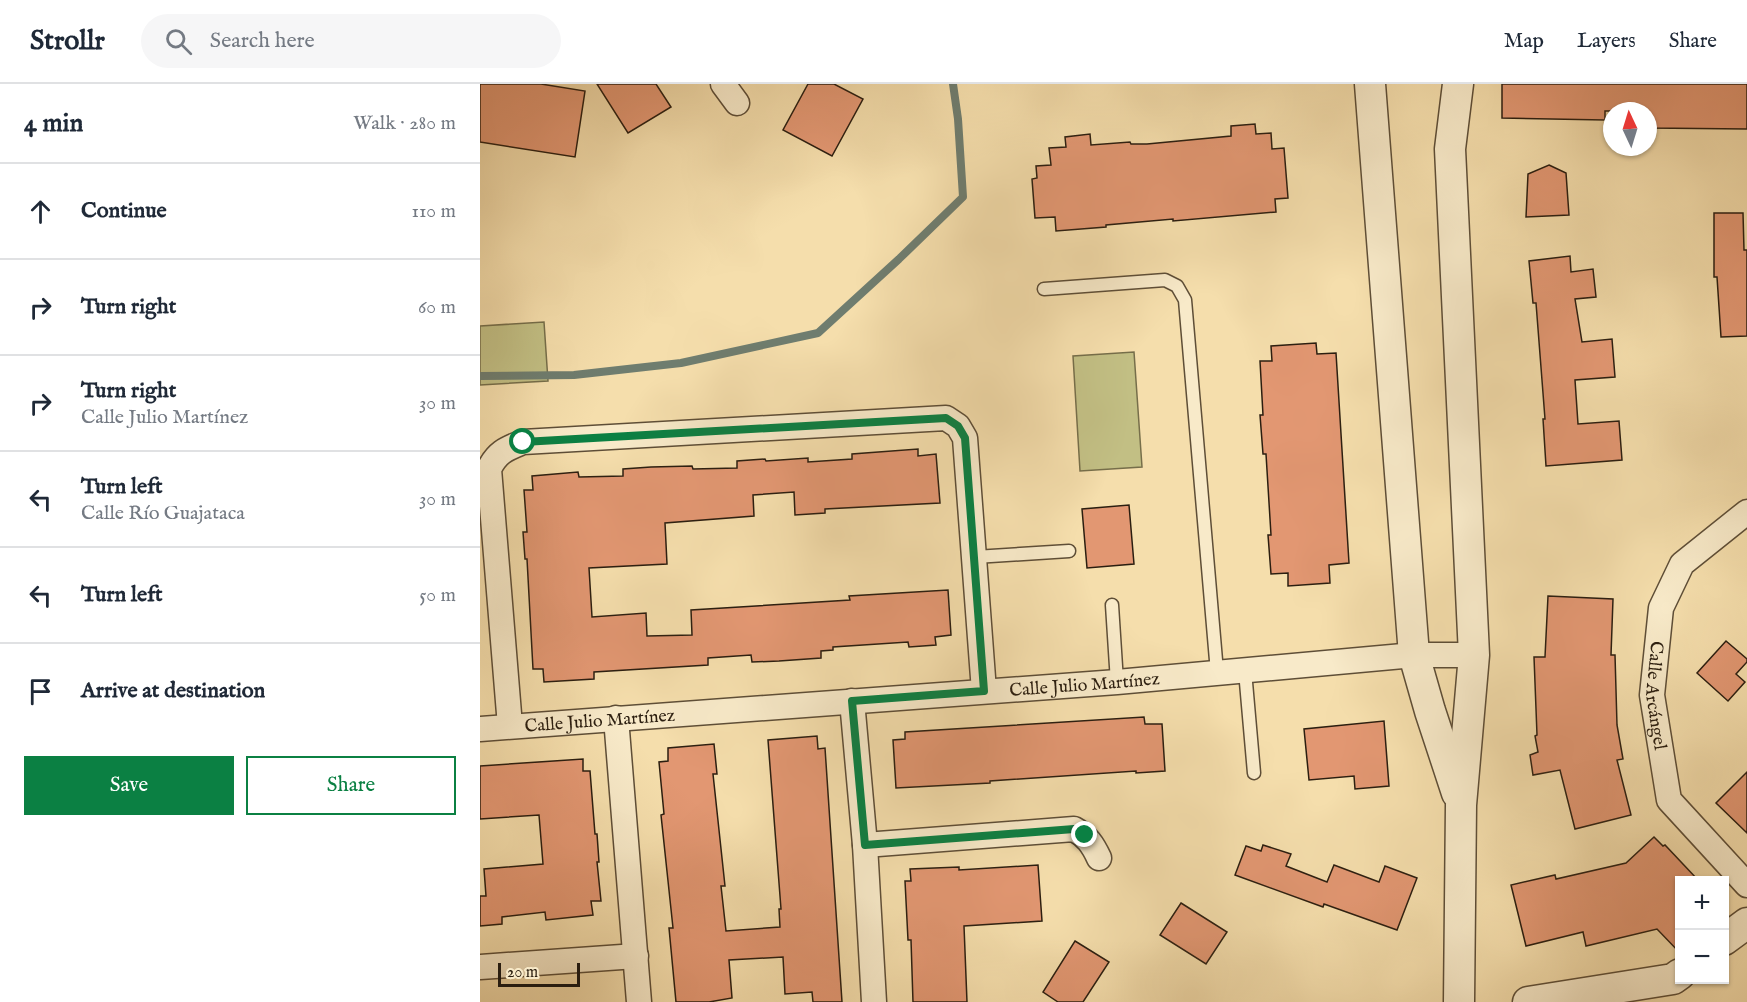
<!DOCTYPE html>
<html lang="en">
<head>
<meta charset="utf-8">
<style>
	:root { --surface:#fff; --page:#f6f6f7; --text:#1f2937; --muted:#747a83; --line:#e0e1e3; --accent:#0b8043 }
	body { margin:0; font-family:"IM FELL English",serif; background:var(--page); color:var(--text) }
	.controls { position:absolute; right:18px; bottom:18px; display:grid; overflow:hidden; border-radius:0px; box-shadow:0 2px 4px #0004 }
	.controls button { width:54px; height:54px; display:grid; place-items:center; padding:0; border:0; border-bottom:2px solid var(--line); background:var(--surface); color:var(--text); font:30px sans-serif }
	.compass { position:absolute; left:1123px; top:18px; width:54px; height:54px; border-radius:50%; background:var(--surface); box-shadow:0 2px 4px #0004; rotate:356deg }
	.scale { position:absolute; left:18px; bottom:15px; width:82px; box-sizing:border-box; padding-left:6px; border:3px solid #2b1e10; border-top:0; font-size:16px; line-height:21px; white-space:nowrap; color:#2b1e10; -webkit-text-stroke:4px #f8eac9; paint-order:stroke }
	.stop { position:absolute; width:18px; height:18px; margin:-14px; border:4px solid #0b8043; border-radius:50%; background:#fff }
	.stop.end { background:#0b8043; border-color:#fff; box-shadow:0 2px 6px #0008 }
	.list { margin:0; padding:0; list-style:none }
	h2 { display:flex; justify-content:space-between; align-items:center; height:78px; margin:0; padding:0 24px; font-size:26px }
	h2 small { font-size:20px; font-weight:400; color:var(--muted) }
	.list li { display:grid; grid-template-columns:39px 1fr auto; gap:18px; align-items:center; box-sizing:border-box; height:96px; padding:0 24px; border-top:2px solid var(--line) }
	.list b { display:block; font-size:22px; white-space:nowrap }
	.list p { margin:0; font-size:20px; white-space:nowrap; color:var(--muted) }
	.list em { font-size:20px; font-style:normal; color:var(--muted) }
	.actions { display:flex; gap:12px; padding:18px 24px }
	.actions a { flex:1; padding:14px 0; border:2px solid var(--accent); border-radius:0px; text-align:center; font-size:21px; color:var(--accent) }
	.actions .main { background:var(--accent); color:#fff }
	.icon { flex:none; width:33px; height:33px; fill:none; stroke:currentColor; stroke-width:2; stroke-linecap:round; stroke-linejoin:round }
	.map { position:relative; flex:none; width:1267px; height:918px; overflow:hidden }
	header { display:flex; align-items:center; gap:36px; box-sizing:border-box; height:84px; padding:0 30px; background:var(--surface); border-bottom:2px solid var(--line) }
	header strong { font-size:28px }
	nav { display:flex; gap:33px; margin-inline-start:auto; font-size:21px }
	.search { width:420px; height:54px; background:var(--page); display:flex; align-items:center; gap:15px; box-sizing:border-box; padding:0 21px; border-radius:33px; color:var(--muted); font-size:22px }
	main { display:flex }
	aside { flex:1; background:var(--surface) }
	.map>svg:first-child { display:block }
	.green { fill:#c2bf84; stroke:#766e4a; stroke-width:1.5 }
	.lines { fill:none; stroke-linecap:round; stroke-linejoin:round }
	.stream { stroke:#6f7d6f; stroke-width:8 }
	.building { fill:#e29772; stroke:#2b1e10; stroke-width:1.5 }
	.service-casing { stroke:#5e4e37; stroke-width:15 }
	.minor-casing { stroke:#5e4e37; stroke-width:27 }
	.tertiary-casing { stroke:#5e4e37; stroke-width:33 }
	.service { stroke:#f8eac9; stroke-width:12 }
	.minor { stroke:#f8eac9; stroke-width:24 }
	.tertiary { stroke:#f8eac9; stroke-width:30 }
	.route { stroke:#0b8043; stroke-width:8 }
	.labels { text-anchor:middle; stroke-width:4.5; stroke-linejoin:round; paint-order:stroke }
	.street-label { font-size:18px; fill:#2b1e10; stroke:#f8eac9 }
</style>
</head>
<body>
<header>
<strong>Strollr</strong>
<div class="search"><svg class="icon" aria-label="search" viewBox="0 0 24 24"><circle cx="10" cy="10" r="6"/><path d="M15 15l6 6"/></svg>Search here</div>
<nav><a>Map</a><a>Layers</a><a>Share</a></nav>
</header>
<main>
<aside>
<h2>4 min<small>Walk · 280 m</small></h2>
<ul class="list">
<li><svg class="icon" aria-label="ahead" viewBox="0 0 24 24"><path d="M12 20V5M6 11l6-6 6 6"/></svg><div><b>Continue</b></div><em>110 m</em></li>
<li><svg class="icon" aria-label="right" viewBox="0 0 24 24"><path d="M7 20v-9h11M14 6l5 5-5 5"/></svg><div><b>Turn right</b></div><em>60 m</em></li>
<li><svg class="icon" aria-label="right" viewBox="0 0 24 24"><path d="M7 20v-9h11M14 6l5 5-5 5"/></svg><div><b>Turn right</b><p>Calle Julio Martínez</p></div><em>30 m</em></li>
<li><svg class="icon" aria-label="left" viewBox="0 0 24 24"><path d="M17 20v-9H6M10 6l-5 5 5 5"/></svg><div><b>Turn left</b><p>Calle Río Guajataca</p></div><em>30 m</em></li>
<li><svg class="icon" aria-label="left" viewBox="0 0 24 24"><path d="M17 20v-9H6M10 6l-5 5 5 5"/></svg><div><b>Turn left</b></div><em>50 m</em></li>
<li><svg class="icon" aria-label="arrive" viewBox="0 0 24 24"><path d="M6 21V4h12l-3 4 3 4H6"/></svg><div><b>Arrive at destination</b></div></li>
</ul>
<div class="actions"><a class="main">Save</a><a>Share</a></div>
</aside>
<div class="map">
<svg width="1267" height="918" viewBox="0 0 1267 918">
	<rect width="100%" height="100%" fill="#f5deac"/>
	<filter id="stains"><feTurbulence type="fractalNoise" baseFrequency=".00333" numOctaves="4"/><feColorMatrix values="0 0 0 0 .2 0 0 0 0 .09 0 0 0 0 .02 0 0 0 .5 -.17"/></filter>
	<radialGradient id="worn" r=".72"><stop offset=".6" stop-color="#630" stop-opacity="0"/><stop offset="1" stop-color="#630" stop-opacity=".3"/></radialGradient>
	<g class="green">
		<polygon points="64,238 68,297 0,301 0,242"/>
		<polygon points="654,268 662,383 600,387 593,272"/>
	</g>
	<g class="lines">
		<polyline class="stream" points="0,292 94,291 201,279 338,249 419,175 483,113 478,35 473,0"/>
	</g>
	<g class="building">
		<polygon points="0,0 61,0 105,7 95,73 0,58"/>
		<polygon points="117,0 176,0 191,23 148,49"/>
		<polygon points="328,0 354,0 383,15 352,72 303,46"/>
		<polygon points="1022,0 1267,0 1267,45 1169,44 1169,27 1125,27 1125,36 1022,34"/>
		<polygon points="775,40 776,50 791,49 792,65 804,64 808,114 795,115 796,128 693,137 693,135 626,141 626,143 576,147 575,133 555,134 552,95 557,94 556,82 571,81 569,64 586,63 585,53 610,50 611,61 650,58 651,60 667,60 751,52 751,42"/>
		<polygon points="1069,81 1086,89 1089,131 1046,133 1048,90"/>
		<polygon points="1234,129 1263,129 1264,166 1267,166 1267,252 1241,253 1237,193 1234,193"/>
		<polygon points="1090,172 1091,188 1113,185 1116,213 1095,215 1102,258 1132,255 1135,293 1095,296 1098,340 1139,337 1142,376 1066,382 1063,335 1065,335 1056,219 1053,219 1049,177"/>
		<polygon points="836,259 837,270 856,269 869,479 849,481 850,499 808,502 808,489 791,490 788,451 791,451 786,370 783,370 780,331 783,331 780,277 792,277 791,262"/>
		<polygon points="438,365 438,372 456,370 460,419 345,425 345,429 315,431 314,408 273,411 274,432 185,439 187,480 109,484 112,533 166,529 167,552 212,551 211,526 370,516 369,512 468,506 471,551 455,553 456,561 429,563 428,558 353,563 353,566 341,567 341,574 299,577 272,578 271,571 228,574 228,581 114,588 114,595 64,598 63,585 53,585 47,475 45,475 43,448 47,448 44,406 53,406 52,392 98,388 99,393 143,392 143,385 171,383 212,382 213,385 257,384 257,377 285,375 286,377 328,374 328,378 372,375 372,370"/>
		<polygon points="649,421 654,480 607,484 602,425"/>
		<polygon points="1068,512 1133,515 1131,571 1135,571 1137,641 1143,675 1137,676 1151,731 1095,745 1080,686 1053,691 1050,671 1058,668 1055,652 1057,651 1054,573 1065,573"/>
		<polygon points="1246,557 1267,575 1267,578 1256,590 1265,598 1248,617 1217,589"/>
		<polygon points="664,633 665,640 682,640 685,687 656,689 656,687 510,697 510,699 416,704 413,656 425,655 425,648"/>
		<polygon points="904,637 909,702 875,705 874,692 829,696 824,645"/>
		<polygon points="337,652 338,665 345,664 362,918 333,918 332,908 305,910 303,873 249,876 252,914 229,918 196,918 189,844 193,844 181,731 184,730 179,678 188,677 188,664 234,660 237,690 233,690 245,802 241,802 246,847 300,843 299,825 301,825 288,656"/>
		<polygon points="103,675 103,687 110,687 115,750 117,750 119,778 117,778 121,817 111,817 113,831 66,836 65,828 22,833 22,840 0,842 0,812 6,812 4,785 63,780 59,731 0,735 0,682"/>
		<polygon points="1267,688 1267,749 1236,719"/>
		<polygon points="1174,753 1183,762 1185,761 1218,796 1200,796 1200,869 1177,845 1106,862 1103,848 1046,862 1031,801 1075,791 1076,795 1146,779"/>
		<polygon points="783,761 811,770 806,782 847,798 854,781 899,798 905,782 937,794 917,846 844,820 843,823 755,791 766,762 781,767"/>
		<polygon points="558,781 562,837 484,842 487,918 433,918 431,856 428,856 425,797 431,797 430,785 479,783 479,786"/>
		<polygon points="701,819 747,848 726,880 680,851"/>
		<polygon points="595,857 629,878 603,918 578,918 563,908"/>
	</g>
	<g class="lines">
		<g class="service-casing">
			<g id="service">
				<polyline points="564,205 685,196 697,202 705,216 737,588"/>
				<polyline points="495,473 589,467"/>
				<polyline points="632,521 637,598"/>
				<polyline points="765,587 774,689"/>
			</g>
		</g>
		<g class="minor-casing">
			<g id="minor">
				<polyline points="243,0 257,19"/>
				<path id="s1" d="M 1267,428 L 1202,480 L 1181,524 L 1172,611 L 1189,716 L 1267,801"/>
				<polyline points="372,617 385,761 394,918"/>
				<polyline points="136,634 159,918"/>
				<path d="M 30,642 L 9,385 C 17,368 26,365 43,358 L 466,334 L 478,342 L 485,354 L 504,607"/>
				<path id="s2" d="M 0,645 L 637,598 L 934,571 L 994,571"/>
				<path d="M 385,761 L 594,745 C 607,752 613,761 619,774"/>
				<polyline points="0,883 156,872"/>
			</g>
		</g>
		<g class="tertiary-casing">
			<g id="tertiary">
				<polyline points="890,0 934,571 950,627 977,709"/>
				<polyline points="978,0 970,65 994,571 981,721 979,918"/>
				<polyline points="1244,856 1267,839"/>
				<polyline points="1048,918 1193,895 1200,890"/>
			</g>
		</g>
		<use href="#service" class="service"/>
		<use href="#minor" class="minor"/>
		<use href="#tertiary" class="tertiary"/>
	</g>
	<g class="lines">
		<polyline class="route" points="43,358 466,334 478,342 485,354 504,607 372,617 385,761 594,745 605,751"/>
	</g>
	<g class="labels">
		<g class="street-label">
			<text dy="6" stroke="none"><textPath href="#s2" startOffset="606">Calle Julio Martínez</textPath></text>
			<text dy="6" stroke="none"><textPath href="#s1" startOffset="220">Calle Arcángel</textPath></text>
			<text dy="6" stroke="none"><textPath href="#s2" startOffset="120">Calle Julio Martínez</textPath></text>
		</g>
	</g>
	<rect width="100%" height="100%" filter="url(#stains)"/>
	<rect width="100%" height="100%" fill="url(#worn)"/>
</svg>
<div class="controls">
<button>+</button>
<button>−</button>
</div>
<svg class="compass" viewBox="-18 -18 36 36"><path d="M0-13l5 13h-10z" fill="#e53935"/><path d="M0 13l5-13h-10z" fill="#747a83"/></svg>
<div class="scale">20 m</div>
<div class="stop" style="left:43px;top:358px"></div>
<div class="stop end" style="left:605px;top:751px"></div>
</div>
</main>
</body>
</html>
